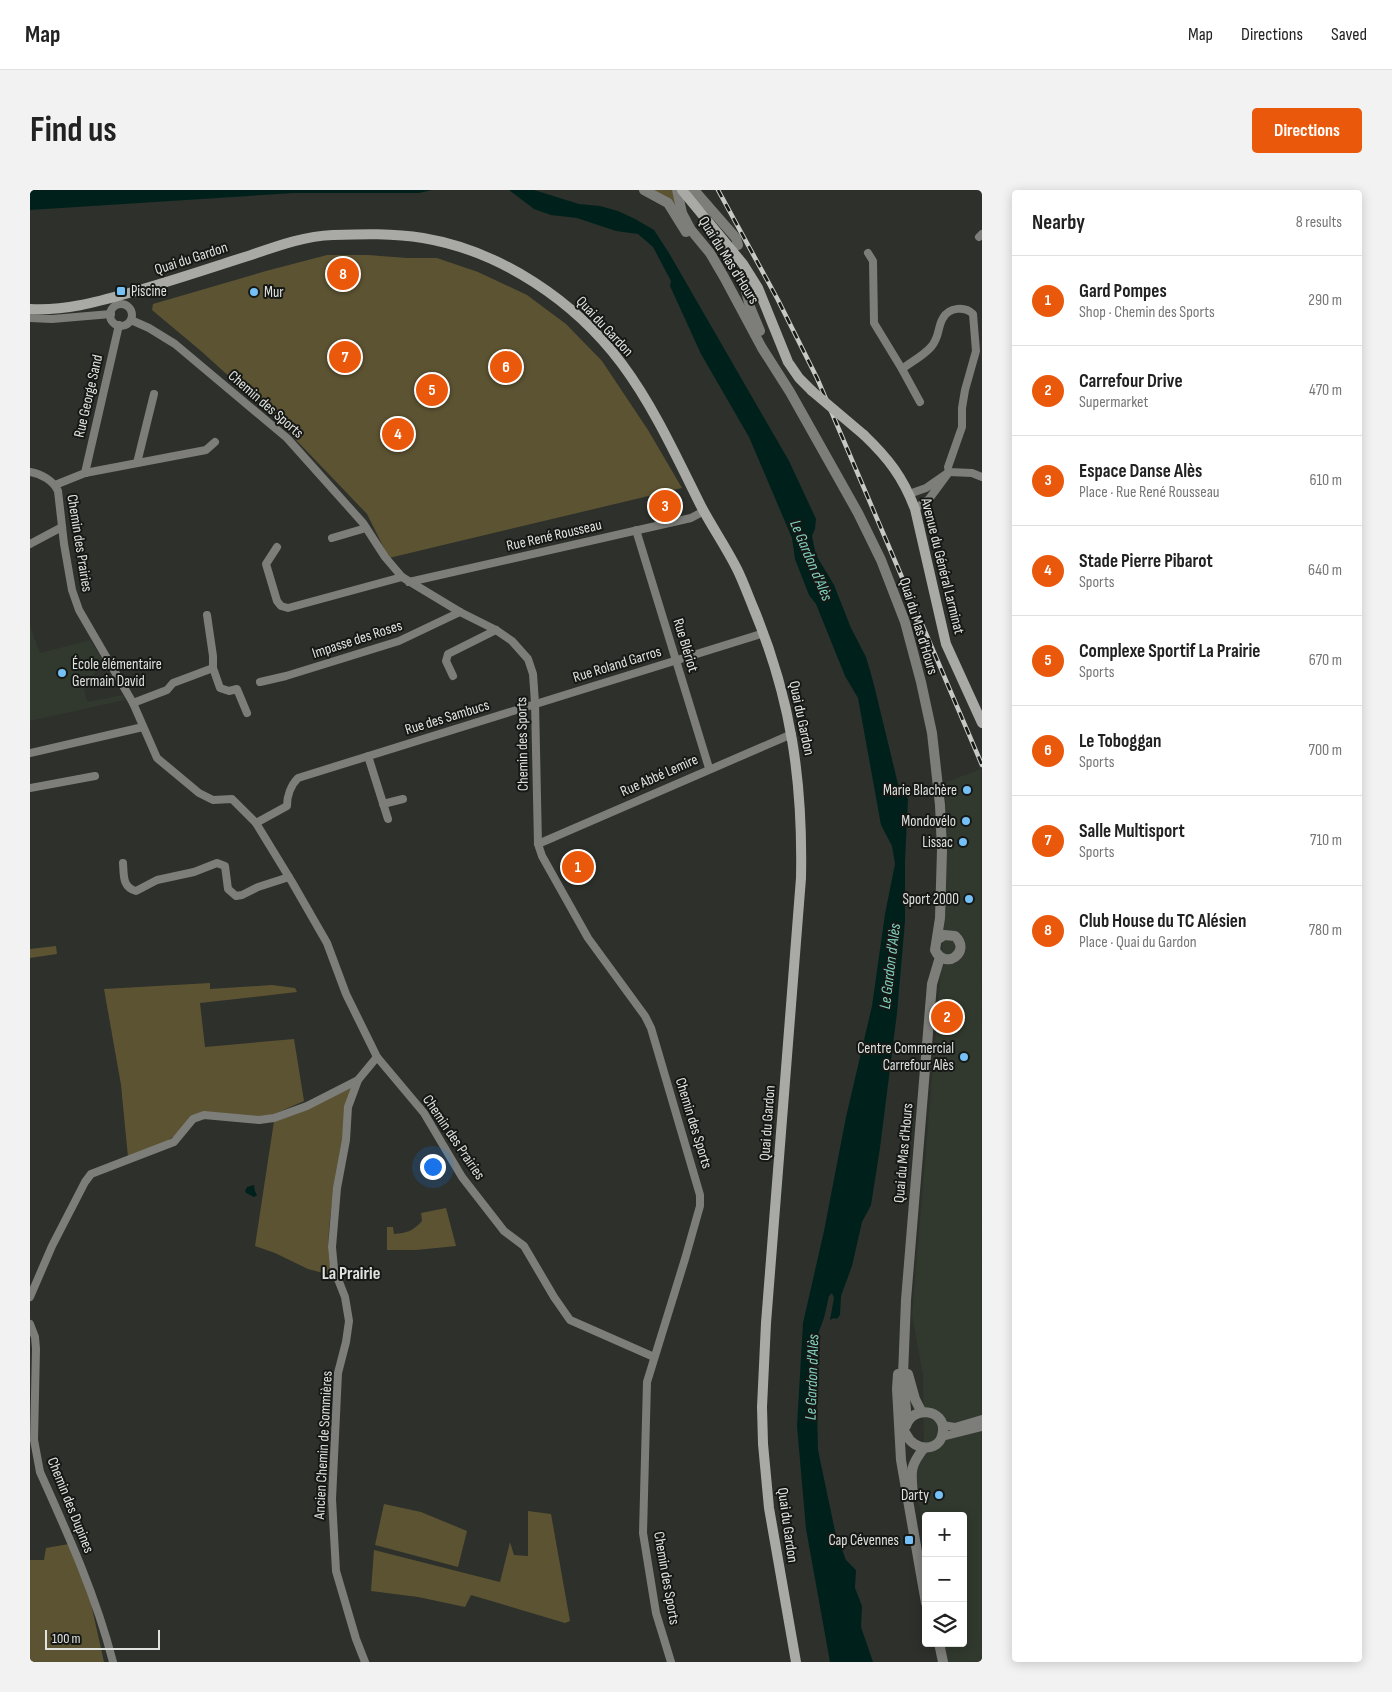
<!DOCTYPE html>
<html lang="en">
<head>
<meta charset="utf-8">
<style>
	:root { --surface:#fff; --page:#f2f2f2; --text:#222; --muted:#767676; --line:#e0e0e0; --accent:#ea580c }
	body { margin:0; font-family:"Sofia Sans Condensed",sans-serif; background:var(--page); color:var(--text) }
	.controls { position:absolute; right:15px; bottom:15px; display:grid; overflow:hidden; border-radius:5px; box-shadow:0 2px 12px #0003 }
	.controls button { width:45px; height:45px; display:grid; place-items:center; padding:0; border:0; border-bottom:1px solid var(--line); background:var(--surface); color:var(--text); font:25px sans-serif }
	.scale { position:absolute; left:15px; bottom:12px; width:115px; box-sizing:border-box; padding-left:5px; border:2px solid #dfe2de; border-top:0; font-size:14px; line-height:18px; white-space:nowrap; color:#dfe2de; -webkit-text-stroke:4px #161815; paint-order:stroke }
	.you { position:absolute; left:402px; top:976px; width:18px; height:18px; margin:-12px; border:4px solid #fff; border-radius:50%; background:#1a73e8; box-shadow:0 0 0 8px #1a73e833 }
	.badge { display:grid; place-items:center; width:32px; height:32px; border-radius:50%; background:var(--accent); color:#fff; font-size:16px; font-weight:700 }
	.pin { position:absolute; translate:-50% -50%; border:2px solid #fff; box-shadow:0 1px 5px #0006 }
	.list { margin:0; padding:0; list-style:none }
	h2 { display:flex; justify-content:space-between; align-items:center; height:65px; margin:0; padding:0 20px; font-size:21px }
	h2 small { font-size:16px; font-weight:400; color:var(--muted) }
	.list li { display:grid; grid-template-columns:32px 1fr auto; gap:15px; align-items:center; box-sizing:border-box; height:90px; padding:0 20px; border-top:1px solid var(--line) }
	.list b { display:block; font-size:19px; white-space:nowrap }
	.list p { margin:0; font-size:16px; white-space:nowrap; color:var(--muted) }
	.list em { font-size:16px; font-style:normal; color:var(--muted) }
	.icon { flex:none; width:28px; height:28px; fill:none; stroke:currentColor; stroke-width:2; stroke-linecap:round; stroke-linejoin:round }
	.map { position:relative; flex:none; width:952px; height:1472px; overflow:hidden; border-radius:5px }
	header { display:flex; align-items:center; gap:30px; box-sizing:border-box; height:70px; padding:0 25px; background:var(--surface); border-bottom:1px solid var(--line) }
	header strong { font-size:24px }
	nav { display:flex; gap:28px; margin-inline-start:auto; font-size:18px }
	.intro { display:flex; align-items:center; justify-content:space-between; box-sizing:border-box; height:120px; padding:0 30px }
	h1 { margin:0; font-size:35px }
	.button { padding:12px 22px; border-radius:5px; background:var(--accent); color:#fff; font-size:18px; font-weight:700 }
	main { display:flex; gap:30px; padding:0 30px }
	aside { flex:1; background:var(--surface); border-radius:5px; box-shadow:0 2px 12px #0003 }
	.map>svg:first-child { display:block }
	.built { fill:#31392e }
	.green { fill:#5c5332 }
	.water { fill:#00211b }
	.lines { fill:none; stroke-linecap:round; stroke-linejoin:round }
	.minor { stroke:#7d7e7a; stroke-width:8 }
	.tertiary { stroke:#7d7e7a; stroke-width:10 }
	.secondary { stroke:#a9aaa5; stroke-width:10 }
	.rail-casing { stroke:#c6c9c5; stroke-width:4.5 }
	.rail { stroke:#161815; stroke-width:2.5; stroke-dasharray:8; stroke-linecap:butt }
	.secondary-bridge { stroke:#a9aaa5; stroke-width:10 }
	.poi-dot { fill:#75c0f6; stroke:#161815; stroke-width:2 }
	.labels { text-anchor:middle; stroke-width:4; stroke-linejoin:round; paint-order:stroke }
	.street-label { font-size:15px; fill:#dfe2de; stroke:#161815 }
	.poi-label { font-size:15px; fill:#dfe2de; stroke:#161815; text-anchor:end }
	.water-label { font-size:16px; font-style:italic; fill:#81d0be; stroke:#161815 }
	.quarter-label { font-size:18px; font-weight:bold; fill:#dfe2de; stroke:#161815 }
</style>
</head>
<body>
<header>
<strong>Map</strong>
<nav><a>Map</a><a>Directions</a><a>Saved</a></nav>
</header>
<div class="intro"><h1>Find us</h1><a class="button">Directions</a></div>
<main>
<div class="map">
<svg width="952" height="1472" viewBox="0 0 952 1472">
	<rect width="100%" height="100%" fill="#2d302b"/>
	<g class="built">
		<polygon points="0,436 10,463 60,450 75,473 53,494 57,512 93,505 95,510 0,531"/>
		<polygon points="951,579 952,1472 912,1472 909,1453 933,1453 933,1326 896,1326 896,1361 884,1280 894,1258 893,1186 882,1125 911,781 915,703 916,592"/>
	</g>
	<g class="green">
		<polygon points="624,0 642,0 646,9 650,25 638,8"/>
		<polygon points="297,65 338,65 377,68 407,68 448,82 497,105 536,134 572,171 618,240 652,298 359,368 337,324 245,228 171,161 122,120 123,114 236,81"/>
		<polygon points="26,756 27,764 0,768 0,759"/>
		<polygon points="180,793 180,799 242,795 265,798 267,802 170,813 175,857 264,849 274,911 242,925 219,927 177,922 136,952 98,967 91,895 74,799"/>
		<path d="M 322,896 C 315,913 315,931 313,949 C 309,975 288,1068 305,1086 L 278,1079 L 245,1063 L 225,1056 L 244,931 L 312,902 Z"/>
		<path d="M 416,1018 L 426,1056 L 386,1060 L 357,1060 L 357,1037 L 363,1037 L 364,1044 C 377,1043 383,1041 392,1031 L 391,1023 Z"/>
		<polygon points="354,1314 391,1322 437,1341 428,1377 345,1355"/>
		<polygon points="498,1321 521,1324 540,1431 535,1433 441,1405 435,1417 388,1407 341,1401 344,1360 470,1392 480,1352 484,1365 498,1366"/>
		<polygon points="39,1354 58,1400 74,1472 0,1472 0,1370 14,1370 16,1358"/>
	</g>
	<g class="water">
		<polygon points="0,0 402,0 389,3 264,3 0,20"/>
		<polygon points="479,0 504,0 549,14 570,16 588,21 605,29 624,40 639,63 759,271 786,329 785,339 782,346 786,365 804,395 821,438 836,467 843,491 868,594 878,609 875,670 875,731 867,823 850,958 841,1015 832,1032 822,1076 811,1106 810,1125 807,1129 804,1128 800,1130 804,1108 802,1103 799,1106 794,1128 788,1144 783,1177 787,1215 788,1260 805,1341 816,1370 826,1380 825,1398 832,1416 831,1437 843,1472 800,1472 776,1339 767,1236 773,1133 794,1041 816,927 842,816 855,724 865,674 862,656 851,635 828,508 815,486 786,414 779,405 765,369 762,348 719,247 671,164 640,96 641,91 623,57 608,44 586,41 547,28 521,25 504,19"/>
		<polygon points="224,995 225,1001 227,1005 224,1007 216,1003 215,1001 217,997"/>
	</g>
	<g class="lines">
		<g class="minor">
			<polyline points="949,47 952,44"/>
			<polyline points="838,63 843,71 844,133 872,179"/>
			<circle cx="91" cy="125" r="11"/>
			<polyline points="0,128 22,129 81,124"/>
			<polyline points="101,130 119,138 145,154 257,248 333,333 355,367 372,387 430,422 466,440 482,451 498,469 503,484 505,513 508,654 512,666 558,748 615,826 621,838 670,1005 670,1016 655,1069 617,1192 613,1343 626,1423 641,1472"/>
			<path d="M 890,212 L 872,179 C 881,172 893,166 901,157 C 910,147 907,138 913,128 C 919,117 935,116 943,124 L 946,161 L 935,200 L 932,218 L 932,237 L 918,277 L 919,282 L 942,283 L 952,287"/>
			<polyline points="107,273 124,204"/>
			<path d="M 0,282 C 11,284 23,290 28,301 L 34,354 L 42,400 L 49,420 L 103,513 L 127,568 L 169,603 L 183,610 L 202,609 L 226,633 L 262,692 L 297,753 L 316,804 L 347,867 L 394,923 L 432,987 L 474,1041 L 494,1056 L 524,1107 L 540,1130 L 624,1167"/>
			<polyline points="55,283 89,135"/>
			<polyline points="25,295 55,283 176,260 185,252"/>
			<polyline points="879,304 896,298 919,282 899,309 885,319"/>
			<polyline points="606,340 679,578"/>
			<polyline points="302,348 336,338"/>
			<polyline points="0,354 32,337"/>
			<polyline points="247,357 236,374 247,411 251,416 258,418 372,387"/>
			<polyline points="379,392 661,328 674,321"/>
			<polyline points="183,478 190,498 199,501 207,499 217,523"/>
			<polyline points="423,486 416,471 418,464 466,440"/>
			<polyline points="230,492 256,486 369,451 430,422"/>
			<polyline points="103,513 137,500 143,493 183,478 183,466 177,425"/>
			<polyline points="0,563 113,537"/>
			<polyline points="338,566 358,629"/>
			<polyline points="0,598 65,586"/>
			<polyline points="353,614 373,609"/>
			<path d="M 226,633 L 257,616 C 257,606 261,595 268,588 L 734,443"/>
			<polyline points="508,654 762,544"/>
			<path d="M 93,673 C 94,685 92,697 106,701 L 127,690 L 164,682 L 187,673 L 195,676 L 198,699 L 206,706 L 212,705 L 228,697 L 259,687"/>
			<polyline points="328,890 318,917 316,950 307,998 302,1057 304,1079 315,1107 319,1131 316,1152 308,1183 302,1309 306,1381 326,1449 335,1472"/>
			<polyline points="0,1107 22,1056 55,992 61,984 144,952 163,929 174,925 229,930 244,928 277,916 328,890 347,867"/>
			<path d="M 0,1134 L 5,1147 L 6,1159 L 4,1250 L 10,1282 C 38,1344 66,1406 83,1472"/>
			<polyline points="912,1235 925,1237 952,1229"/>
			<polyline points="911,1247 952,1237"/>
		</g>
		<g class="tertiary">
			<polyline points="614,0 638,13 656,42"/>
			<path d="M 647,0 L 652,23 L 661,40 L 680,63 L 694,87 L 732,158 L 760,202 L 828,323 L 851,370 L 875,432 L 891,492 L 902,543 L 910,615 L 912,660 L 910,728 L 905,760 C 915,781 942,762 925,746 L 914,745 L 908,749"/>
			<polyline points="664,0 706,48 708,55"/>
			<polyline points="713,88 720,117 730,141"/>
			<polyline points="868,1184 867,1199 871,1270 896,1413"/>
			<polyline points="878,1184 885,1209 891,1221"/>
			<polyline points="877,1232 873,1185 876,1110 902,794 910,767"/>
			<path d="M 876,1244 C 884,1262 911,1263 913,1241 C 915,1219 882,1215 876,1236"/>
			<path d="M 883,1305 C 881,1282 879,1277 894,1258"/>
			<polyline points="909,1453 913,1472"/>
		</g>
		<g class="secondary">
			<polyline points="652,0 713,74 728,98 758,172 769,188 782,201"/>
			<path d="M 0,119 C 38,121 70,111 106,101 C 145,90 183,77 221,65 C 247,56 274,46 303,45 C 332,44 363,43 393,48 C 471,61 545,111 592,174 C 624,217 647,268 671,316 C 682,337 696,357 707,379 C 713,391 718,405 723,417 C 761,508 773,590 771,688 L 736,1133 L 732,1217 L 733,1254 L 739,1318 L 766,1472"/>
			<path d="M 834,245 C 858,268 873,287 885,319 L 916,454 L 952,533"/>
		</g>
		<g class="rail-casing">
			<polyline id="rail" points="688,0 748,110 787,188 952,575"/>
		</g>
		<use href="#rail" class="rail"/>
		<polyline class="secondary-bridge" points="782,201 834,245"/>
	</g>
	<g class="poi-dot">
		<rect x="86" y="96" width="10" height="10" rx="2.5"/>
		<circle cx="224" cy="102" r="5"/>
		<circle cx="32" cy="483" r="5"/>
		<circle cx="937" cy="600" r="5"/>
		<circle cx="936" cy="631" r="5"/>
		<circle cx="933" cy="652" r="5"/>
		<circle cx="939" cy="709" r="5"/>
		<circle cx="934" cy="867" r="5"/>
		<circle cx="909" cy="1305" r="5"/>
		<rect x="874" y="1345" width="10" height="10" rx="2.5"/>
	</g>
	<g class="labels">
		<g class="street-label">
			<text transform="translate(161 68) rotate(-18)" y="5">Quai du Gardon</text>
			<text transform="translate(699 70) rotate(58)" y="5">Quai du Mas d'Hours</text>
			<text transform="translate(575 136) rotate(47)" y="5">Quai du Gardon</text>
			<text transform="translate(58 206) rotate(-77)" y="5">Rue George Sand</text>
			<text transform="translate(236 214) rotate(41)" y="5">Chemin des Sports</text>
			<text transform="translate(524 345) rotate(-13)" y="5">Rue René Rousseau</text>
			<text transform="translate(50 353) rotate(81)" y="5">Chemin des Prairies</text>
			<text transform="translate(913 376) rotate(76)" y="5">Avenue du Général Larminat</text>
			<text transform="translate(889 436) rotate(73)" y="5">Quai du Mas d'Hours</text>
			<text transform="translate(327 449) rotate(-18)" y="5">Impasse des Roses</text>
			<text transform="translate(656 455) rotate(73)" y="5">Rue Blériot</text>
			<text transform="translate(587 474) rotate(-17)" y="5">Rue Roland Garros</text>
			<text transform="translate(417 527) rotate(-17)" y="5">Rue des Sambucs</text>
			<text transform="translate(772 528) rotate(78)" y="5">Quai du Gardon</text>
			<text transform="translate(492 554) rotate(-91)" y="5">Chemin des Sports</text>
			<text transform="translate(629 585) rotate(-24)" y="5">Rue Abbé Lemire</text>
			<text transform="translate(664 933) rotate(73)" y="5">Chemin des Sports</text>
			<text transform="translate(737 933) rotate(-86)" y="5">Quai du Gardon</text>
			<text transform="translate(424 947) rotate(56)" y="5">Chemin des Prairies</text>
			<text transform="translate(873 963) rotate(-85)" y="5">Quai du Mas d'Hours</text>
			<text transform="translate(293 1255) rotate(-87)" y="5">Ancien Chemin de Sommières</text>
			<text transform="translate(41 1315) rotate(68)" y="5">Chemin des Dupines</text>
			<text transform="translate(758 1335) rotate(82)" y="5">Quai du Gardon</text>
			<text transform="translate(637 1388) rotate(80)" y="5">Chemin des Sports</text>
		</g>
		<g class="poi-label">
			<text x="101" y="106" text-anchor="start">Piscine</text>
			<text x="234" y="107" text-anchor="start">Mur</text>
			<text x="42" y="479" text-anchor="start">École élémentaire<tspan x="42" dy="17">Germain David</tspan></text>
			<text x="927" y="605">Marie Blachère</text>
			<text x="926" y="636">Mondovélo</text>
			<text x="923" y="657">Lissac</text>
			<text x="929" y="714">Sport 2000</text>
			<text x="924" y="863">Centre Commercial<tspan x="924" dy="17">Carrefour Alès</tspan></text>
			<text x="899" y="1310">Darty</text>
			<text x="869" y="1355">Cap Cévennes</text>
		</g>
		<g class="water-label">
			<text transform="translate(782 370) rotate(67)" y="6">Le Gardon d'Alès</text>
			<text transform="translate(859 776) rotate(-83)" y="6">Le Gardon d'Alès</text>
			<text transform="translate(781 1187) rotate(-88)" y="6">Le Gardon d'Alès</text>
		</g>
		<g class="quarter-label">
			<text x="321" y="1089">La Prairie</text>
		</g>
	</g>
</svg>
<div class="controls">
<button>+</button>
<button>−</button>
<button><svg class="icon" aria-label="layers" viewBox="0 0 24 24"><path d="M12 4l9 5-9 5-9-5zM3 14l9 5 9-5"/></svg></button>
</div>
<div class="scale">100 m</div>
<div class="you"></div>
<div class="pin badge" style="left:548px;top:677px">1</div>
<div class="pin badge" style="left:917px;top:827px">2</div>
<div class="pin badge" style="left:635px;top:316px">3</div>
<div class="pin badge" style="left:368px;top:244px">4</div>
<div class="pin badge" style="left:402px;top:200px">5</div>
<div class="pin badge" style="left:476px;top:177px">6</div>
<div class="pin badge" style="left:315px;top:167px">7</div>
<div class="pin badge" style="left:313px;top:84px">8</div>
</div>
<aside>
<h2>Nearby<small>8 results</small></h2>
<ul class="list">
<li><span class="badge">1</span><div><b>Gard Pompes</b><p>Shop · Chemin des Sports</p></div><em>290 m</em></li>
<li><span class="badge">2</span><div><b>Carrefour Drive</b><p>Supermarket</p></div><em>470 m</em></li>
<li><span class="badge">3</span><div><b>Espace Danse Alès</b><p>Place · Rue René Rousseau</p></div><em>610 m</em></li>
<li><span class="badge">4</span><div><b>Stade Pierre Pibarot</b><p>Sports</p></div><em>640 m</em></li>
<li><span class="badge">5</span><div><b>Complexe Sportif La Prairie</b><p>Sports</p></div><em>670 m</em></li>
<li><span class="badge">6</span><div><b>Le Toboggan</b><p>Sports</p></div><em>700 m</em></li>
<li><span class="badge">7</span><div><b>Salle Multisport</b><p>Sports</p></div><em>710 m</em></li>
<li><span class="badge">8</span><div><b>Club House du TC Alésien</b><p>Place · Quai du Gardon</p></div><em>780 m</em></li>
</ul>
</aside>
</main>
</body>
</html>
